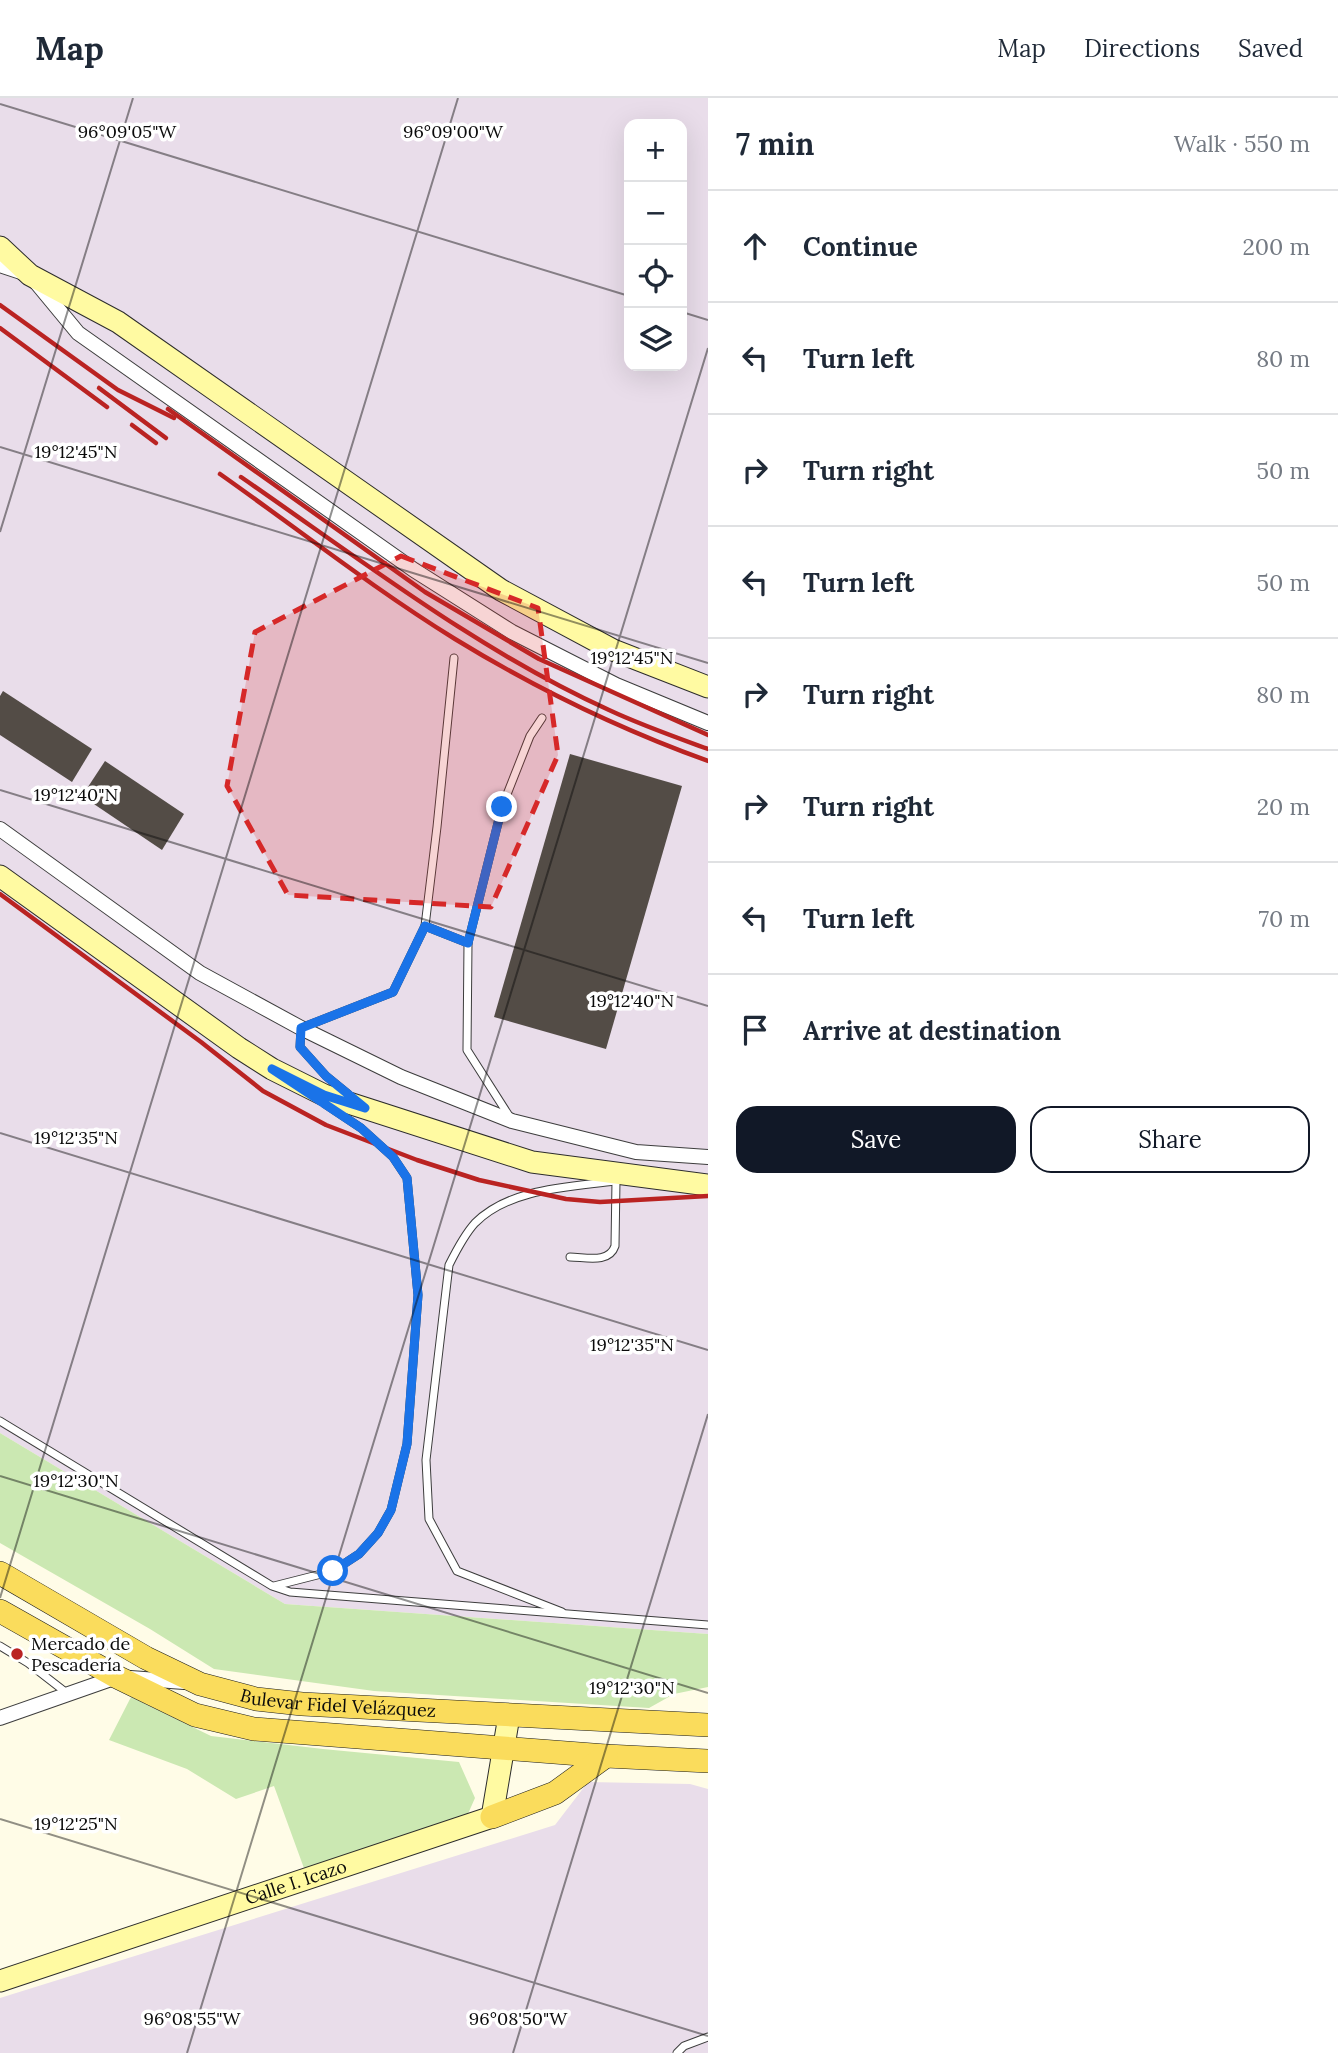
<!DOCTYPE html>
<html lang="en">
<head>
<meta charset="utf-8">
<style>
	:root { --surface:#fff; --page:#f2f2f3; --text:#1f2937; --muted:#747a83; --line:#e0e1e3; --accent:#111827 }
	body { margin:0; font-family:Lora,serif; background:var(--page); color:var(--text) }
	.controls { position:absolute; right:21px; top:21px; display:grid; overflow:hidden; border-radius:14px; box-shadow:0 7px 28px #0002 }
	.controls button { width:63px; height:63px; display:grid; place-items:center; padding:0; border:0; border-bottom:2px solid var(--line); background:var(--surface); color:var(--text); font:35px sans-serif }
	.stop { position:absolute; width:21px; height:21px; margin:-16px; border:5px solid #1a73e8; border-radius:50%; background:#fff }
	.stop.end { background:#1a73e8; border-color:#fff; box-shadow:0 2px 7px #0008 }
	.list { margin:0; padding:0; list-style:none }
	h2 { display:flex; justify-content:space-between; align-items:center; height:91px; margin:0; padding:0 28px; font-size:30px }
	h2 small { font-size:23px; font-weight:400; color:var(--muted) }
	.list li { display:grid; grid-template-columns:46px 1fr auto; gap:21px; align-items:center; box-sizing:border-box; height:112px; padding:0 28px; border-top:2px solid var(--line) }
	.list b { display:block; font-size:26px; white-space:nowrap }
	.list em { font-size:23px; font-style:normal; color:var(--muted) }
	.actions { display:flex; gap:14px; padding:21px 28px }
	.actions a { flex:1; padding:16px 0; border:2px solid var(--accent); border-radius:21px; text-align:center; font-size:24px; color:var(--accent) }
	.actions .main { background:var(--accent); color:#fff }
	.icon { flex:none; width:38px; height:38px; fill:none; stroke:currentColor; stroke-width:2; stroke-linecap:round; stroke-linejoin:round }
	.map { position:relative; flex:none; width:708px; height:1955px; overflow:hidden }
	header { display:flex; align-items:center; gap:42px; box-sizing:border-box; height:98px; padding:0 35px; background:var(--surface); border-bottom:2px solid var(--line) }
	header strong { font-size:33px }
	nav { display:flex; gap:38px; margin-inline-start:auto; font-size:24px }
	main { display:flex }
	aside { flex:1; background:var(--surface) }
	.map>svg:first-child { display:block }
	.industrial { fill:#e9ddea; fill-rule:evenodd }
	.green { fill:#cbe8b2 }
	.building { fill:#534c46 }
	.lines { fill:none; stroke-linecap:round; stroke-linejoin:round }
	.lane-casing { stroke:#3d3d3d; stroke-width:9 }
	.street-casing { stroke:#3d3d3d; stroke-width:16 }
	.secondary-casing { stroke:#2c2c2c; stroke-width:23 }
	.primary-casing { stroke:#1b1b1b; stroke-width:24 }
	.lane { stroke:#fff; stroke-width:7 }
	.street { stroke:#fff; stroke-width:14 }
	.secondary { stroke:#fffaa2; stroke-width:21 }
	.primary { stroke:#fadc5c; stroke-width:23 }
	.rail { stroke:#ba2322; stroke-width:4.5 }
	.route { stroke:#1a73e8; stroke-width:9 }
	.marked { fill:#d62828; fill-opacity:0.2; stroke:#d62828; stroke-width:5; stroke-dasharray:14 9; stroke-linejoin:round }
	.ticks { fill:none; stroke:#0a0a0a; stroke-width:2; stroke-opacity:0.45 }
	.poi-dot { fill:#ba2322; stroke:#fff; stroke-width:2.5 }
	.labels { text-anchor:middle; stroke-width:7; stroke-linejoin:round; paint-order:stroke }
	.poi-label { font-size:18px; fill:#0a0a0a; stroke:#fff; text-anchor:start }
	.street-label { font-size:18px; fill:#0a0a0a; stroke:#fff }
	.ticks-label { font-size:18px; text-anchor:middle; fill:#0a0a0a; stroke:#fff; stroke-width:7; stroke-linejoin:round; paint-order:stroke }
</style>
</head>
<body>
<header>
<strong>Map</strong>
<nav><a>Map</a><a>Directions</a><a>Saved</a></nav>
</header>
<main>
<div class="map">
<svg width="708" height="1955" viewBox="0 0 708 1955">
	<rect width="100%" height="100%" fill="#fffce7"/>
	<g class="industrial">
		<path d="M 0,0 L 708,0 L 708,1536 L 285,1506 L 0,1335 ZM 629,26 L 682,26 L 682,268 L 629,268 Z"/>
		<polygon points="588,1684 690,1686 708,1691 708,1955 0,1955 0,1900 555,1727"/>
	</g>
	<g class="green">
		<polygon points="0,1335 285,1506 708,1536 708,1589 674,1596 649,1610 374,1593 214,1571 150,1531 0,1445"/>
		<polygon points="131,1599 211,1638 323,1651 459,1664 475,1700 467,1718 305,1773 274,1688 236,1701 187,1671 109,1642"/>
	</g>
	<g class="building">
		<polygon points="3,593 92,651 72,684 0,637 0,598"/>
		<polygon points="570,656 682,688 606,951 494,919"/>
		<polygon points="105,663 184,716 162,752 82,698"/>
	</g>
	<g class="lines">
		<g class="lane-casing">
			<g id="lane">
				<polyline points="425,828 468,845"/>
				<polyline points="348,996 326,978 300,949 301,930 393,894 425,828 437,729 454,560"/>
				<polyline points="511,1021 467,952 468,845 502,709 530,638 542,620"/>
				<path d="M 570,1159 C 585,1159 609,1166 615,1148 L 616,1083"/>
				<polyline points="0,1323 272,1488 290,1494 708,1527"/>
				<polyline points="274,1488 333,1473 359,1456 378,1435 391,1412 407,1346 418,1197 407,1080 393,1059 361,1030 325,1006"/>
				<path d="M 562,1514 L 457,1473 L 429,1421 L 426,1362 L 449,1167 C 456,1153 464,1137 475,1125 C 510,1090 569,1089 615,1083"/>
				<polyline points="0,1548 28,1565 68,1596"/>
				<polyline points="677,1955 684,1948 708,1939"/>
			</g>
		</g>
		<g class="street-casing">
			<g id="street">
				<polyline points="0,167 30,177 78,235 414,472 512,534 616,587 708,625"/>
				<polyline points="0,731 200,875 301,930 401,979 512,1023 636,1054 708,1059"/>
				<polyline points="0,1620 117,1579 184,1584"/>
			</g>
		</g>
		<g class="secondary-casing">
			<g id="secondary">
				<polyline points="0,149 30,177 118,224 501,492 613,552 708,589"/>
				<polyline points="0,778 239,950 272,971 324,997 532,1064 708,1087"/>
				<path id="s1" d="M 0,1883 L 492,1719 L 509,1618"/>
			</g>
		</g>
		<g class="primary-casing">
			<g id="primary">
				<path id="s2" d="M 0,1475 L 146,1560 L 200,1586 L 256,1601 L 302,1606 L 708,1627"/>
				<polyline points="0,1513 117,1579 195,1617 254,1631 606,1658 708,1663"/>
				<polyline points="492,1719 555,1695 606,1658"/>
			</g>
		</g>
		<use href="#lane" class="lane"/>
		<use href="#street" class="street"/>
		<use href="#secondary" class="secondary"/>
		<use href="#primary" class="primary"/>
		<g class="rail">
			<polyline points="0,207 118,292 174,320"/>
			<polyline points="0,230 107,309"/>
			<polyline points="99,290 166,340"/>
			<polyline points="168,311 425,494 539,561 708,637"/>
			<polyline points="132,327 156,345"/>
			<path d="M 220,376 C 298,431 374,491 455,541 C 535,590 619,631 708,663"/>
			<path d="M 241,379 C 360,461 477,552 609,612 C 641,627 675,639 708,651"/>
			<polyline points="0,796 201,944 263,993 326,1027 417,1062 479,1082 566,1101 600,1104 708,1098"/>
		</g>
	</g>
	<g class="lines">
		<polyline class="route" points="333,1473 359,1456 378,1435 391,1412 407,1346 418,1197 407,1080 393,1059 361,1030 272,971 324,997 365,1010 326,978 300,949 301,930 393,894 425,828 468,845 502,709"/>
	</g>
	<path class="marked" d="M 401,458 L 538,510 L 558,657 L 491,809 L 288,797 L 227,688 L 255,534 Z"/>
	<path class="ticks" d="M 0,6 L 629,198M 682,214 L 708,222M 0,349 L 708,565M 0,434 L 133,0M 0,692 L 708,908M 0,1035 L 708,1252M 0,1378 L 708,1595M 0,1500 L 458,0M 0,1721 L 708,1938M 187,1955 L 708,250M 513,1955 L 708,1316"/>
	<circle class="poi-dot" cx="17" cy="1556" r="7"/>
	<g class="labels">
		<g class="poi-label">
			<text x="31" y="1552">Mercado de<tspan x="31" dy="21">Pescadería</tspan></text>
		</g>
		<g class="street-label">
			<text dy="6" stroke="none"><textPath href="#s2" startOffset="369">Bulevar Fidel Velázquez</textPath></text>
			<text dy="6" stroke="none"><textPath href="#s1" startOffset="312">Calle I. Icazo</textPath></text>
		</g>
	</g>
	<g class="ticks-label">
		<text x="127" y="40">96°09'05"W</text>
		<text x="453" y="40">96°09'00"W</text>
		<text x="76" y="360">19°12'45"N</text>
		<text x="632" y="566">19°12'45"N</text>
		<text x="76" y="703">19°12'40"N</text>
		<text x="632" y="909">19°12'40"N</text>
		<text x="76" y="1046">19°12'35"N</text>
		<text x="632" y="1253">19°12'35"N</text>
		<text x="76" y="1389">19°12'30"N</text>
		<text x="632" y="1596">19°12'30"N</text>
		<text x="76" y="1732">19°12'25"N</text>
		<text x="192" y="1927">96°08'55"W</text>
		<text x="518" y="1927">96°08'50"W</text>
	</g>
</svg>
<div class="controls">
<button>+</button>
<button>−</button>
<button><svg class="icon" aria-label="locate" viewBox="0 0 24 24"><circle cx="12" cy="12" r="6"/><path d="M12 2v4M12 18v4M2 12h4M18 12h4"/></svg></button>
<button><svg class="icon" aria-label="layers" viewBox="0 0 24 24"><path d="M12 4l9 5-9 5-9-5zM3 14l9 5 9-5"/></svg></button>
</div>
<div class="stop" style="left:333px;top:1473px"></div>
<div class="stop end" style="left:502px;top:709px"></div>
</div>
<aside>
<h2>7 min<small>Walk · 550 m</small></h2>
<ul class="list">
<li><svg class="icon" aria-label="ahead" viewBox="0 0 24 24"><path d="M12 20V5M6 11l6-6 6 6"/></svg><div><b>Continue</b></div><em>200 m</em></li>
<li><svg class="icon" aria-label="left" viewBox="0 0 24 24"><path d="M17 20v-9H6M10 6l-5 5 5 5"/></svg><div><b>Turn left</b></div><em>80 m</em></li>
<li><svg class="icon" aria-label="right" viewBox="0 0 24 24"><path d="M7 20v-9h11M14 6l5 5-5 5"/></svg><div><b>Turn right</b></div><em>50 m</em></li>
<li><svg class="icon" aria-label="left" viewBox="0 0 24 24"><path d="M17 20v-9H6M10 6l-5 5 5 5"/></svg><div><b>Turn left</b></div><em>50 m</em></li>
<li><svg class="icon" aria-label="right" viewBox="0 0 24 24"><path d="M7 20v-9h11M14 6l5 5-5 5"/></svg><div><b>Turn right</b></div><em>80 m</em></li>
<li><svg class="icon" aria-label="right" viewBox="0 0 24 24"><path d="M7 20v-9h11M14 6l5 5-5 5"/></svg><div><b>Turn right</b></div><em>20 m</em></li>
<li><svg class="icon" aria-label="left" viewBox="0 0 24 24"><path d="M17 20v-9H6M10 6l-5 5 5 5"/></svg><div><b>Turn left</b></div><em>70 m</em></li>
<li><svg class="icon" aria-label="arrive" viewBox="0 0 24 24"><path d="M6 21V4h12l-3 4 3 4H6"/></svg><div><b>Arrive at destination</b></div></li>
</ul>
<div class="actions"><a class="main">Save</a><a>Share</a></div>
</aside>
</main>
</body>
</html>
